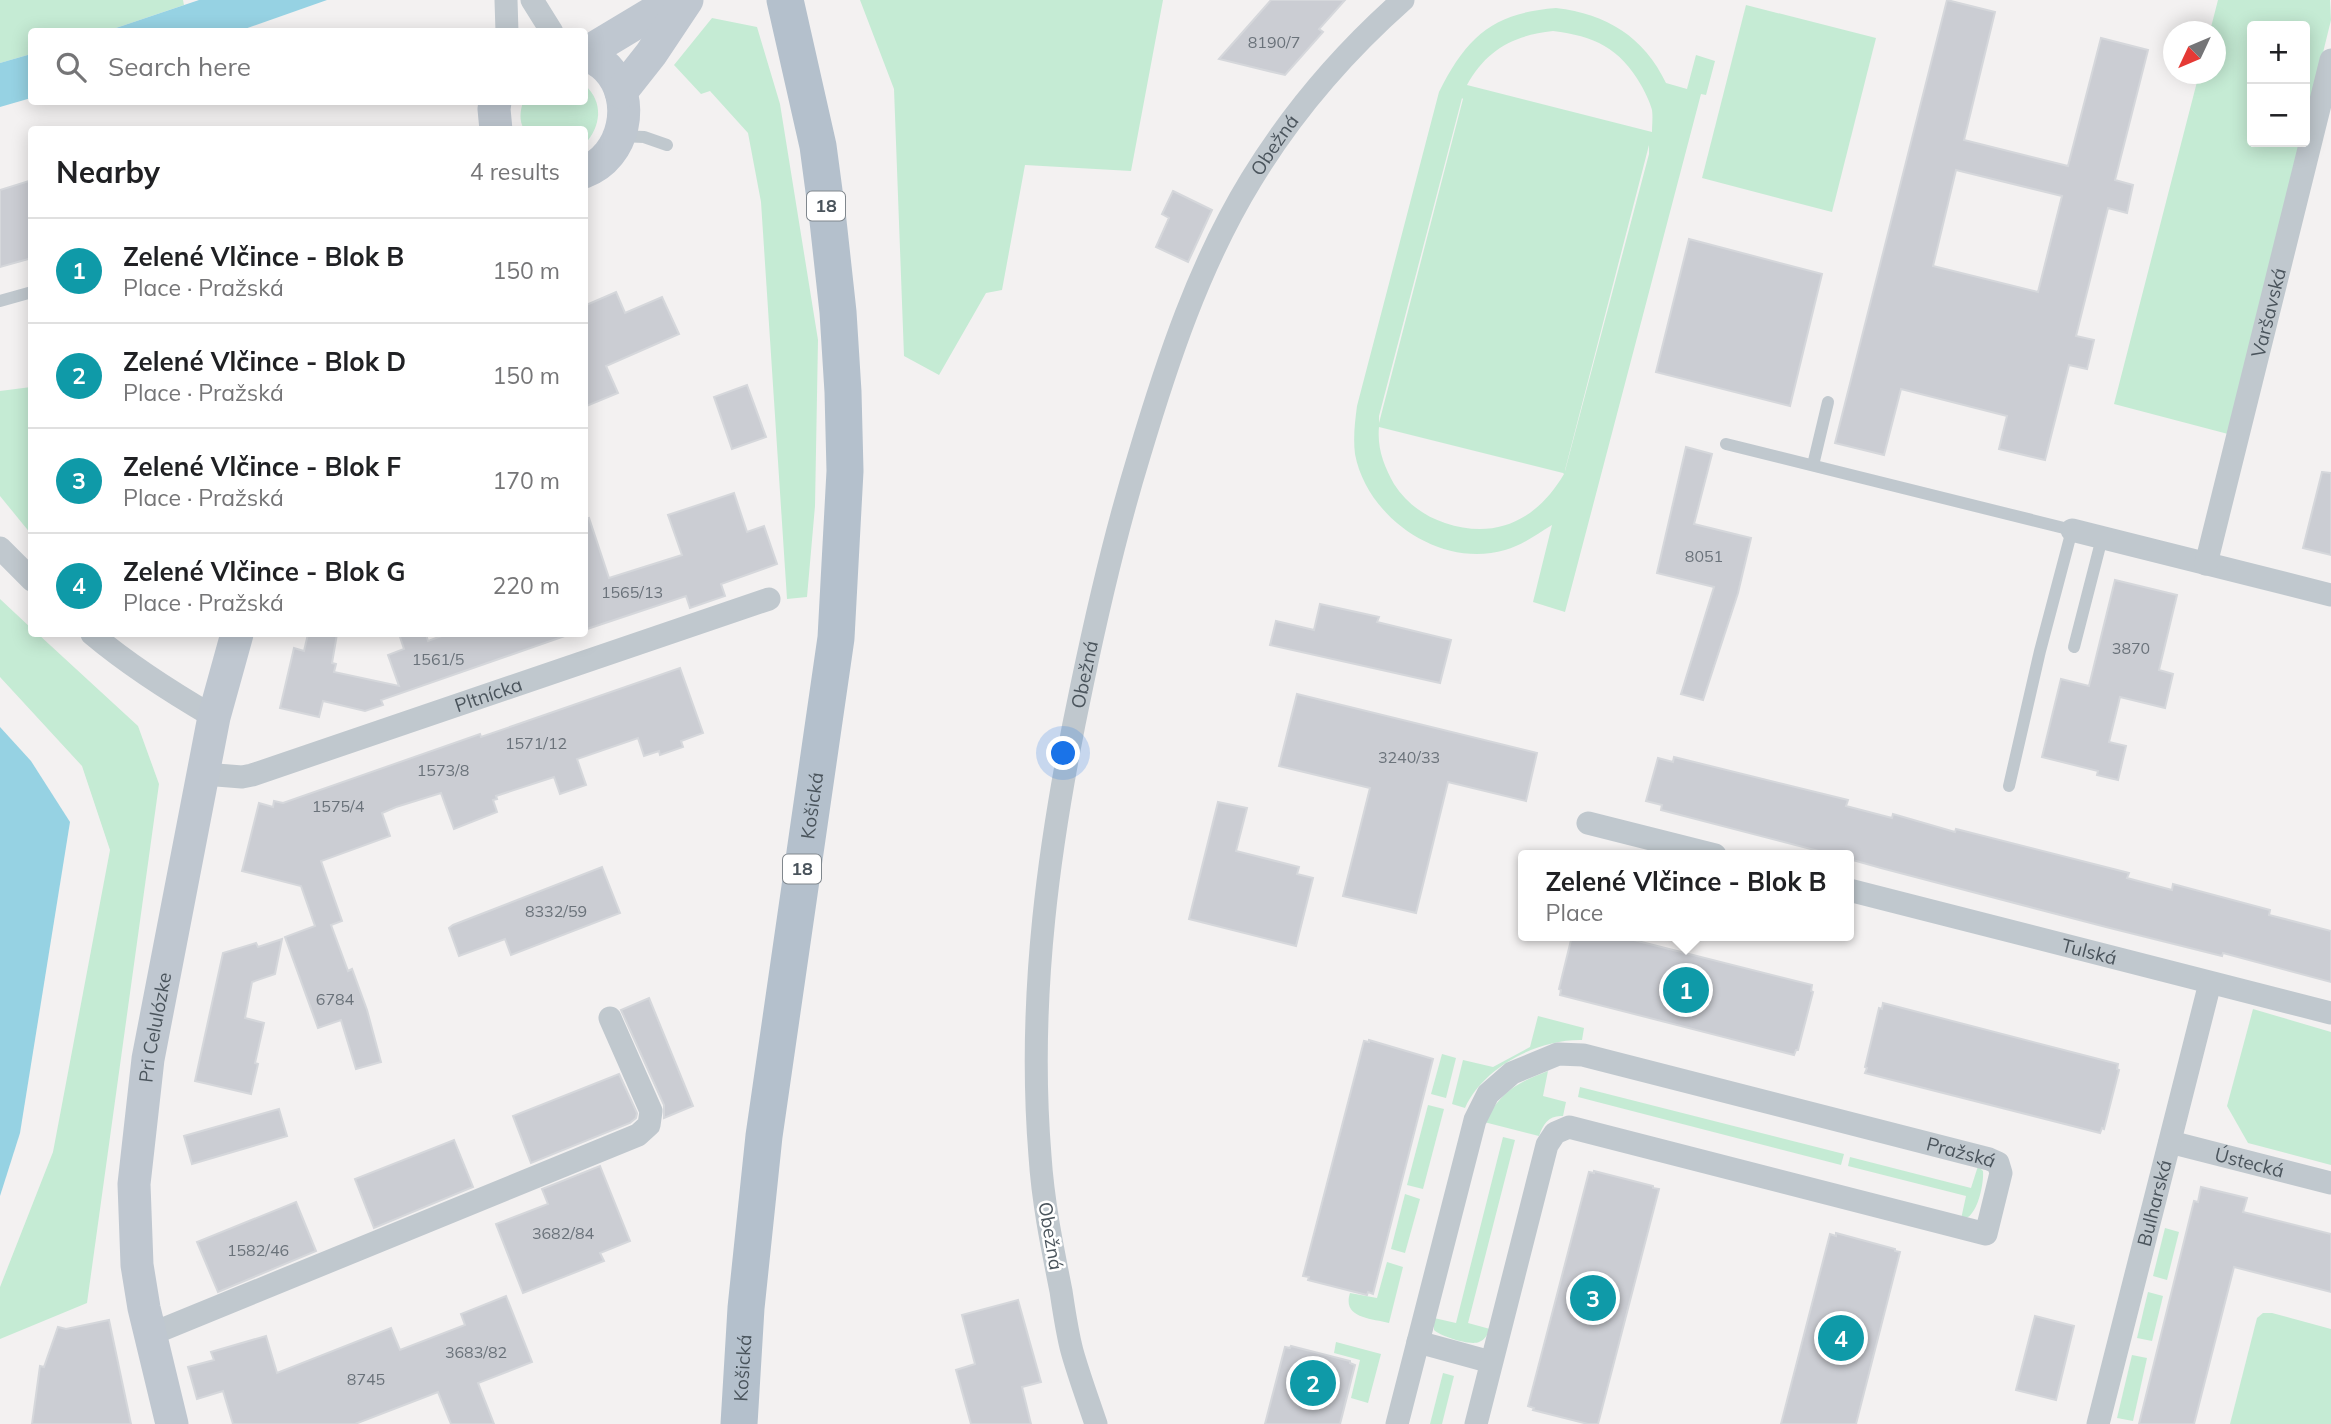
<!DOCTYPE html>
<html lang="en">
<head>
<meta charset="utf-8">
<style>
	:root { --surface:#fff; --page:#f6f6f6; --text:#202124; --muted:#757577; --line:#e0e0e0; --accent:#2d72d1 }
	body { margin:0; font-family:Mulish,sans-serif; background:var(--page); color:var(--text) }
	.controls { position:absolute; right:21px; top:21px; display:grid; overflow:hidden; border-radius:7px; box-shadow:0 4px 18px #0003 }
	.controls button { width:63px; height:63px; display:grid; place-items:center; padding:0; border:0; border-bottom:2px solid var(--line); background:var(--surface); color:var(--text); font:35px sans-serif }
	.compass { position:absolute; left:2163px; top:21px; width:63px; height:63px; border-radius:50%; background:var(--surface); box-shadow:0 4px 18px #0003; rotate:226deg }
	.you { position:absolute; left:1064px; top:754px; width:24px; height:24px; margin:-18px; border:5px solid #fff; border-radius:50%; background:#1a73e8; box-shadow:0 0 0 10px #1a73e833 }
	.badge { display:grid; place-items:center; width:46px; height:46px; border-radius:50%; background:var(--accent); color:#fff; font-size:23px; font-weight:700 }
	.pin { position:absolute; translate:-50% -50%; border:4px solid #fff; box-shadow:0 2px 7px #0006 }
	.popup { position:absolute; left:1518px; top:850px; width:336px; height:91px; box-sizing:border-box; display:grid; place-content:center; border-radius:7px; background:var(--surface); filter:drop-shadow(0 2px 5px #0005); font-size:23px; white-space:nowrap; color:var(--muted) }
	.popup b { font-size:26px; color:var(--text) }
	.popup::after { content:''; position:absolute; left:50%; top:100%; margin-left:-14px; border:14px solid transparent; border-top-color:var(--surface) }
	.list { margin:0; padding:0; list-style:none }
	h2 { display:flex; justify-content:space-between; align-items:center; height:91px; margin:0; padding:0 28px; font-size:30px }
	h2 small { font-size:23px; font-weight:400; color:var(--muted) }
	.list li { display:grid; grid-template-columns:46px 1fr auto; gap:21px; align-items:center; box-sizing:border-box; height:105px; padding:0 28px; border-top:2px solid var(--line) }
	.list b { display:block; font-size:26px; white-space:nowrap }
	.list p { margin:0; font-size:23px; white-space:nowrap; color:var(--muted) }
	.list em { font-size:23px; font-style:normal; color:var(--muted) }
	.icon { flex:none; width:38px; height:38px; fill:none; stroke:currentColor; stroke-width:2; stroke-linecap:round; stroke-linejoin:round }
	.map { position:relative; flex:none; width:2331px; height:1424px; overflow:hidden }
	.search { position:absolute; background:var(--surface); box-shadow:0 4px 18px #0003; left:28px; top:28px; width:560px; height:77px; display:flex; align-items:center; gap:18px; box-sizing:border-box; padding:0 24px; border-radius:7px; color:var(--muted); font-size:26px }
	.panel { position:absolute; background:var(--surface); box-shadow:0 4px 18px #0003; left:28px; top:126px; width:560px; height:511px; border-radius:7px }
	.map>svg:first-child { display:block }
	.green { fill:#c5ebd4; fill-rule:evenodd }
	.water { fill:#96d2e3 }
	.building { fill:#cbcdd3; stroke:#d5d7db; stroke-width:2; fill-rule:evenodd }
	.lines { fill:none; stroke-linecap:round; stroke-linejoin:round }
	.lane { stroke:#c0c8ce; stroke-width:12 }
	.street { stroke:#c0c8ce; stroke-width:23 }
	.secondary { stroke:#bfc7d0; stroke-width:33 }
	.primary { stroke:#b4c0cc; stroke-width:37 }
	.labels { text-anchor:middle; stroke-width:5; stroke-linejoin:round; paint-order:stroke }
	.number-label { font-size:16px; fill:#6a727a }
	.shield { fill:#fff; stroke:#80878d; stroke-width:2 }
	.shield-label { font-size:18px; font-weight:bold; fill:#4a545c }
	.street-label { font-size:19px; fill:#4a545c; stroke:#fff }
</style>
</head>
<body>
<div class="map">
<svg width="2331" height="1424" viewBox="0 0 2331 1424">
	<rect width="100%" height="100%" fill="#f3f1f1"/>
	<g class="green">
		<polygon points="0,0 183,0 184,5 107,31 32,32 31,54 0,63"/>
		<polygon points="860,0 1163,0 1131,171 1025,165 1002,290 986,293 939,375 904,356 894,89"/>
		<polygon points="2218,0 2330,0 2331,20 2305,126 2305,26 2252,26 2252,142 2301,142 2228,434 2114,404 2199,74 2216,74 2216,32 2210,31"/>
		<polygon points="1746,5 1876,38 1832,212 1702,178"/>
		<path d="M 1556,8 C 1607,14 1644,37 1666,83 L 1687,89 L 1696,55 L 1715,61 L 1706,95 L 1701,94 L 1565,612 L 1533,602 L 1552,525 C 1537,534 1523,545 1505,550 C 1441,569 1367,518 1355,454 C 1353,438 1355,421 1357,406 L 1439,92 C 1467,36 1493,13 1556,8 ZM 1553,31 C 1594,36 1620,48 1641,85 C 1645,92 1650,102 1652,110 C 1653,117 1652,125 1652,132 L 1467,85 C 1486,50 1514,35 1553,31 ZM 1462,98 L 1463,99 L 1379,423 L 1379,416 ZM 1649,145 L 1649,154 L 1565,471 L 1565,470 ZM 1379,427 L 1563,473 L 1564,474 C 1537,520 1496,540 1445,523 C 1424,516 1406,503 1394,484 C 1384,466 1377,448 1379,427 Z"/>
		<polygon points="712,18 757,27 780,104 818,340 815,506 807,597 787,599 761,202 748,133 710,91 701,94 674,65"/>
		<path d="M 585,85 C 604,103 601,126 585,144 L 584,130 L 524,129 C 519,121 520,111 523,102 L 584,102 Z"/>
		<polygon points="31,387 32,387 31,534 0,496 0,391"/>
		<polygon points="0,599 31,628 32,634 38,634 138,726 159,784 87,1303 0,1339 0,1287 53,1152 110,850 82,766 0,677"/>
		<polygon points="2253,1009 2331,1032 2331,1165 2248,1143 2227,1106"/>
		<path d="M 1538,1016 L 1584,1028 L 1582,1040 C 1538,1039 1483,1067 1465,1108 L 1452,1104 L 1463,1060 L 1493,1067 L 1530,1047 Z"/>
		<polygon points="1442,1054 1456,1058 1446,1098 1431,1094"/>
		<path d="M 1548,1071 L 1543,1096 L 1566,1102 L 1563,1116 C 1549,1115 1543,1124 1539,1136 L 1484,1122 C 1503,1091 1514,1084 1548,1071 Z"/>
		<polygon points="1580,1087 1844,1154 1841,1165 1578,1097"/>
		<polygon points="1428,1105 1444,1109 1423,1189 1407,1185"/>
		<path d="M 1503,1137 L 1515,1140 L 1468,1323 L 1490,1329 C 1487,1335 1485,1340 1479,1342 C 1470,1346 1440,1336 1434,1330 L 1434,1318 L 1456,1323 Z"/>
		<path d="M 1850,1157 L 1971,1188 L 1978,1166 L 1983,1171 C 1984,1182 1979,1205 1972,1213 C 1968,1218 1967,1218 1961,1219 L 1966,1196 L 1848,1166 Z"/>
		<polygon points="1405,1194 1420,1199 1405,1253 1391,1249"/>
		<polygon points="2165,1228 2179,1232 2167,1280 2153,1276"/>
		<path d="M 1387,1262 L 1403,1267 L 1389,1323 C 1370,1318 1342,1318 1350,1293 L 1377,1298 Z"/>
		<polygon points="2148,1292 2163,1296 2152,1341 2137,1338"/>
		<polygon points="2263,1313 2272,1313 2331,1329 2331,1424 2230,1424 2257,1318"/>
		<polygon points="1336,1342 1381,1354 1368,1403 1351,1398 1360,1360 1334,1353"/>
		<polygon points="2132,1355 2147,1358 2133,1421 2117,1418"/>
		<polygon points="1443,1373 1454,1376 1442,1424 1430,1424"/>
	</g>
	<g class="water">
		<polygon points="199,0 327,0 239,31 107,31"/>
		<polygon points="31,54 31,98 0,107 0,63"/>
		<polygon points="0,727 31,761 70,822 20,1133 0,1196"/>
	</g>
	<g class="building">
		<polygon points="1271,0 1345,0 1319,29 1323,32 1285,75 1219,59"/>
		<path d="M 1947,0 L 1995,12 L 1964,140 L 2068,166 L 2101,38 L 2148,50 L 2115,180 L 2133,185 L 2127,213 L 2108,208 L 2076,336 L 2094,340 L 2087,369 L 2069,365 L 2045,460 L 1999,449 L 2007,416 L 1901,389 L 1884,455 L 1835,443 ZM 1956,170 L 2062,196 L 2038,292 L 1933,266 Z"/>
		<polygon points="32,180 32,258 0,267 0,190"/>
		<polygon points="1173,191 1212,210 1188,262 1156,247 1169,218 1162,214"/>
		<polygon points="1689,239 1822,274 1790,406 1656,372"/>
		<polygon points="616,292 625,313 662,297 679,334 606,366 618,393 584,407 584,306"/>
		<polygon points="747,385 766,437 732,449 714,397"/>
		<polygon points="1686,447 1712,454 1694,524 1751,538 1738,593 1703,700 1681,694 1714,587 1657,573"/>
		<polygon points="2322,472 2331,473 2331,555 2303,548"/>
		<polygon points="734,493 747,532 764,526 777,564 721,584 725,596 690,608 686,596 584,630 584,519 589,518 609,578 682,555 668,515"/>
		<polygon points="2115,580 2177,595 2159,670 2173,674 2165,708 2120,697 2109,742 2126,746 2118,780 2097,775 2098,771 2042,757 2061,679 2089,686"/>
		<polygon points="1320,604 1379,617 1377,622 1451,640 1440,683 1270,645 1276,621 1314,630"/>
		<polygon points="308,634 337,634 332,663 336,664 334,672 399,686 388,655 404,649 399,634 426,634 428,641 447,634 564,634 565,636 381,700 383,705 365,711 323,701 319,717 280,708 294,648 304,651"/>
		<polygon points="680,668 703,733 681,741 683,747 660,755 659,751 644,756 638,738 577,759 586,785 560,794 554,777 496,796 497,799 493,800 497,812 454,829 441,793 396,807 382,813 390,836 321,861 342,921 331,925 348,971 352,969 367,1010 381,1062 356,1069 341,1020 318,1028 285,937 315,926 301,886 242,871 259,803 273,807 274,801 283,803 480,734 481,737"/>
		<polygon points="1297,694 1537,753 1526,801 1448,782 1416,913 1343,896 1370,788 1279,766"/>
		<polygon points="1674,757 1848,800 1846,806 1892,818 1893,814 1955,832 1956,829 2129,873 2127,878 2172,890 2173,884 2270,910 2269,915 2331,931 2331,982 2223,953 2222,956 2106,927 1881,868 1849,859 1849,855 1834,855 1661,810 1662,805 1646,801 1658,758 1673,762"/>
		<polygon points="1218,802 1247,808 1236,851 1299,867 1297,874 1313,878 1296,946 1189,919"/>
		<polygon points="602,867 620,913 511,955 505,939 459,956 449,928 453,925"/>
		<polygon points="1572,936 1618,936 1812,985 1811,991 1813,992 1798,1050 1796,1050 1794,1055 1560,995 1561,990 1559,989"/>
		<polygon points="282,939 275,974 252,982 245,1018 264,1023 255,1063 258,1064 251,1094 195,1081 223,953 256,943 258,947"/>
		<polygon points="649,998 693,1106 664,1118 664,1105 621,1010"/>
		<polygon points="1883,1003 2118,1064 2117,1069 2119,1070 2104,1129 2102,1128 2100,1133 1865,1073 1867,1068 1865,1067 1872,1038 1879,1008 1882,1009"/>
		<polygon points="1369,1040 1433,1059 1373,1294 1368,1292 1367,1295 1308,1280 1309,1277 1303,1276 1364,1041 1369,1042"/>
		<polygon points="619,1074 637,1113 636,1118 630,1123 531,1163 513,1116"/>
		<polygon points="279,1109 287,1136 192,1164 184,1136"/>
		<polygon points="454,1140 473,1187 374,1228 355,1179"/>
		<polygon points="600,1166 630,1241 600,1253 604,1261 523,1293 496,1224 548,1204 542,1189"/>
		<polygon points="1594,1171 1653,1186 1653,1188 1659,1189 1598,1424 1588,1424 1533,1410 1534,1408 1528,1406 1589,1172 1594,1173"/>
		<polygon points="2201,1187 2247,1198 2243,1212 2331,1234 2331,1292 2234,1267 2194,1424 2139,1424 2194,1201 2198,1202"/>
		<polygon points="296,1202 316,1251 218,1292 197,1242"/>
		<polygon points="1836,1233 1895,1249 1895,1251 1900,1252 1856,1424 1781,1424 1830,1234 1836,1236"/>
		<polygon points="506,1296 532,1362 478,1383 494,1424 451,1424 438,1392 355,1424 233,1424 223,1391 197,1399 188,1367 214,1360 211,1352 266,1336 277,1373 391,1328 400,1350 465,1325 461,1314"/>
		<polygon points="1018,1300 1041,1382 1022,1387 1031,1424 971,1424 956,1370 975,1364 962,1315"/>
		<polygon points="2035,1316 2074,1326 2056,1400 2016,1390"/>
		<polygon points="109,1320 131,1424 32,1424 40,1366 44,1367 58,1327 66,1329"/>
		<polygon points="1291,1346 1350,1361 1350,1363 1355,1365 1340,1424 1265,1424 1285,1347 1290,1348"/>
	</g>
	<g class="lines">
		<g class="lane">
			<polyline points="621,136 644,137 667,145"/>
			<polyline points="0,301 32,292"/>
			<polyline points="1726,444 2072,530 2040,651 2009,786"/>
			<polyline points="1813,465 1828,402"/>
			<polyline points="2074,647 2102,538"/>
		</g>
		<g class="street">
			<polyline points="506,0 507,32"/>
			<polyline points="532,0 552,32"/>
			<polyline points="2072,530 2331,595"/>
			<polyline points="0,548 32,580"/>
			<path id="s1" d="M 2206,564 L 2331,60"/>
			<path d="M 92,634 C 130,666 171,692 214,717"/>
			<path id="s2" d="M 204,774 L 242,777 L 252,775 L 769,599"/>
			<polyline points="1588,823 1715,855"/>
			<path id="s3" d="M 1849,890 L 2331,1013"/>
			<path id="s4" d="M 2170,1142 L 2331,1183"/>
			<polyline points="149,1335 638,1135 649,1125 651,1111 610,1018"/>
			<polyline points="1418,1342 1491,1362"/>
			<path id="s5" d="M 1096,1424 C 1088,1400 1079,1376 1072,1351 C 1067,1332 1064,1311 1061,1291 C 1052,1246 1043,1202 1040,1156 C 1027,997 1049,840 1082,685 C 1098,608 1116,531 1139,456 C 1167,362 1199,265 1251,180 C 1293,111 1342,54 1403,0"/>
			<path id="s6" d="M 1397,1424 L 1475,1120 L 1488,1094 L 1512,1073 L 1558,1054 L 1583,1055 L 1989,1159 L 1998,1163 L 2001,1173 L 1986,1234 L 1569,1127 L 1555,1133 L 1547,1145 L 1476,1424"/>
			<path id="s7" d="M 2098,1424 L 2210,983"/>
		</g>
		<g class="secondary">
			<path d="M 584,53 C 592,57 601,62 607,68 C 637,99 625,157 584,172"/>
			<polyline points="586,53 674,0"/>
			<polyline points="621,92 651,54 687,0"/>
			<polyline points="495,102 494,109 496,130"/>
			<path id="s8" d="M 172,1424 L 144,1308 L 137,1265 L 134,1184 L 148,1059 L 214,717 L 237,634"/>
		</g>
		<path class="primary" id="s9" d="M 739,1424 L 746,1308 L 764,1136 L 836,638 L 845,471 L 843,392 L 838,312 L 828,221 L 818,146 L 785,0"/>
	</g>
	<g class="labels">
		<g class="number-label">
			<text x="1274" y="48">8190/7</text>
			<text x="1704" y="562">8051</text>
			<text x="632" y="598">1565/13</text>
			<text x="2131" y="654">3870</text>
			<text x="438" y="665">1561/5</text>
			<text x="536" y="749">1571/12</text>
			<text x="1409" y="763">3240/33</text>
			<text x="443" y="776">1573/8</text>
			<text x="338" y="812">1575/4</text>
			<text x="556" y="917">8332/59</text>
			<text x="335" y="1005">6784</text>
			<text x="563" y="1239">3682/84</text>
			<text x="258" y="1256">1582/46</text>
			<text x="476" y="1358">3683/82</text>
			<text x="366" y="1385">8745</text>
		</g>
		<g class="shield">
			<rect x="807" y="191.5" width="38" height="29" rx="5"/>
			<rect x="783" y="854.5" width="38" height="29" rx="5"/>
		</g>
		<g class="shield-label">
			<text x="826" y="212">18</text>
			<text x="802" y="875">18</text>
		</g>
		<g class="street-label">
			<text dy="7" stroke="none"><textPath href="#s5" startOffset="1326">Obežná</textPath></text>
			<text dy="7" stroke="none"><textPath href="#s1" startOffset="259">Varšavská</textPath></text>
			<text dy="7" stroke="none"><textPath href="#s5" startOffset="760">Obežná</textPath></text>
			<text dy="7" stroke="none"><textPath href="#s2" startOffset="298">Pltnícka</textPath></text>
			<text dy="7" stroke="none"><textPath href="#s9" startOffset="623">Košická</textPath></text>
			<text dy="7" stroke="none"><textPath href="#s3" startOffset="248">Tulská</textPath></text>
			<text dy="7" stroke="none"><textPath href="#s8" startOffset="402">Pri Celulózke</textPath></text>
			<text dy="7" stroke="none"><textPath href="#s6" startOffset="840">Pražská</textPath></text>
			<text dy="7" stroke="none"><textPath href="#s4" startOffset="82">Ústecká</textPath></text>
			<text dy="7" stroke="none"><textPath href="#s7" startOffset="228">Bulharská</textPath></text>
			<text transform="translate(1051 1236) rotate(80)" y="7">Obežná</text>
			<text dy="7" stroke="none"><textPath href="#s9" startOffset="56">Košická</textPath></text>
		</g>
	</g>
</svg>
<div class="controls">
<button>+</button>
<button>−</button>
</div>
<svg class="compass" viewBox="-18 -18 36 36"><path d="M0-13l5 13h-10z" fill="#e53935"/><path d="M0 13l5-13h-10z" fill="#757577"/></svg>
<div class="you"></div>
<div class="pin badge" style="left:1686px;top:990px;background:#0f9aa8">1</div>
<div class="popup"><b>Zelené Vlčince - Blok B</b>Place</div>
<div class="pin badge" style="left:1313px;top:1383px;background:#0f9aa8">2</div>
<div class="pin badge" style="left:1593px;top:1298px;background:#0f9aa8">3</div>
<div class="pin badge" style="left:1841px;top:1338px;background:#0f9aa8">4</div>
<div class="search"><svg class="icon" aria-label="search" viewBox="0 0 24 24"><circle cx="10" cy="10" r="6"/><path d="M15 15l6 6"/></svg>Search here</div>
<section class="panel">
<h2>Nearby<small>4 results</small></h2>
<ul class="list">
<li><span class="badge" style="background:#0f9aa8">1</span><div><b>Zelené Vlčince - Blok B</b><p>Place · Pražská</p></div><em>150 m</em></li>
<li><span class="badge" style="background:#0f9aa8">2</span><div><b>Zelené Vlčince - Blok D</b><p>Place · Pražská</p></div><em>150 m</em></li>
<li><span class="badge" style="background:#0f9aa8">3</span><div><b>Zelené Vlčince - Blok F</b><p>Place · Pražská</p></div><em>170 m</em></li>
<li><span class="badge" style="background:#0f9aa8">4</span><div><b>Zelené Vlčince - Blok G</b><p>Place · Pražská</p></div><em>220 m</em></li>
</ul>
</section>
</div>
</body>
</html>
